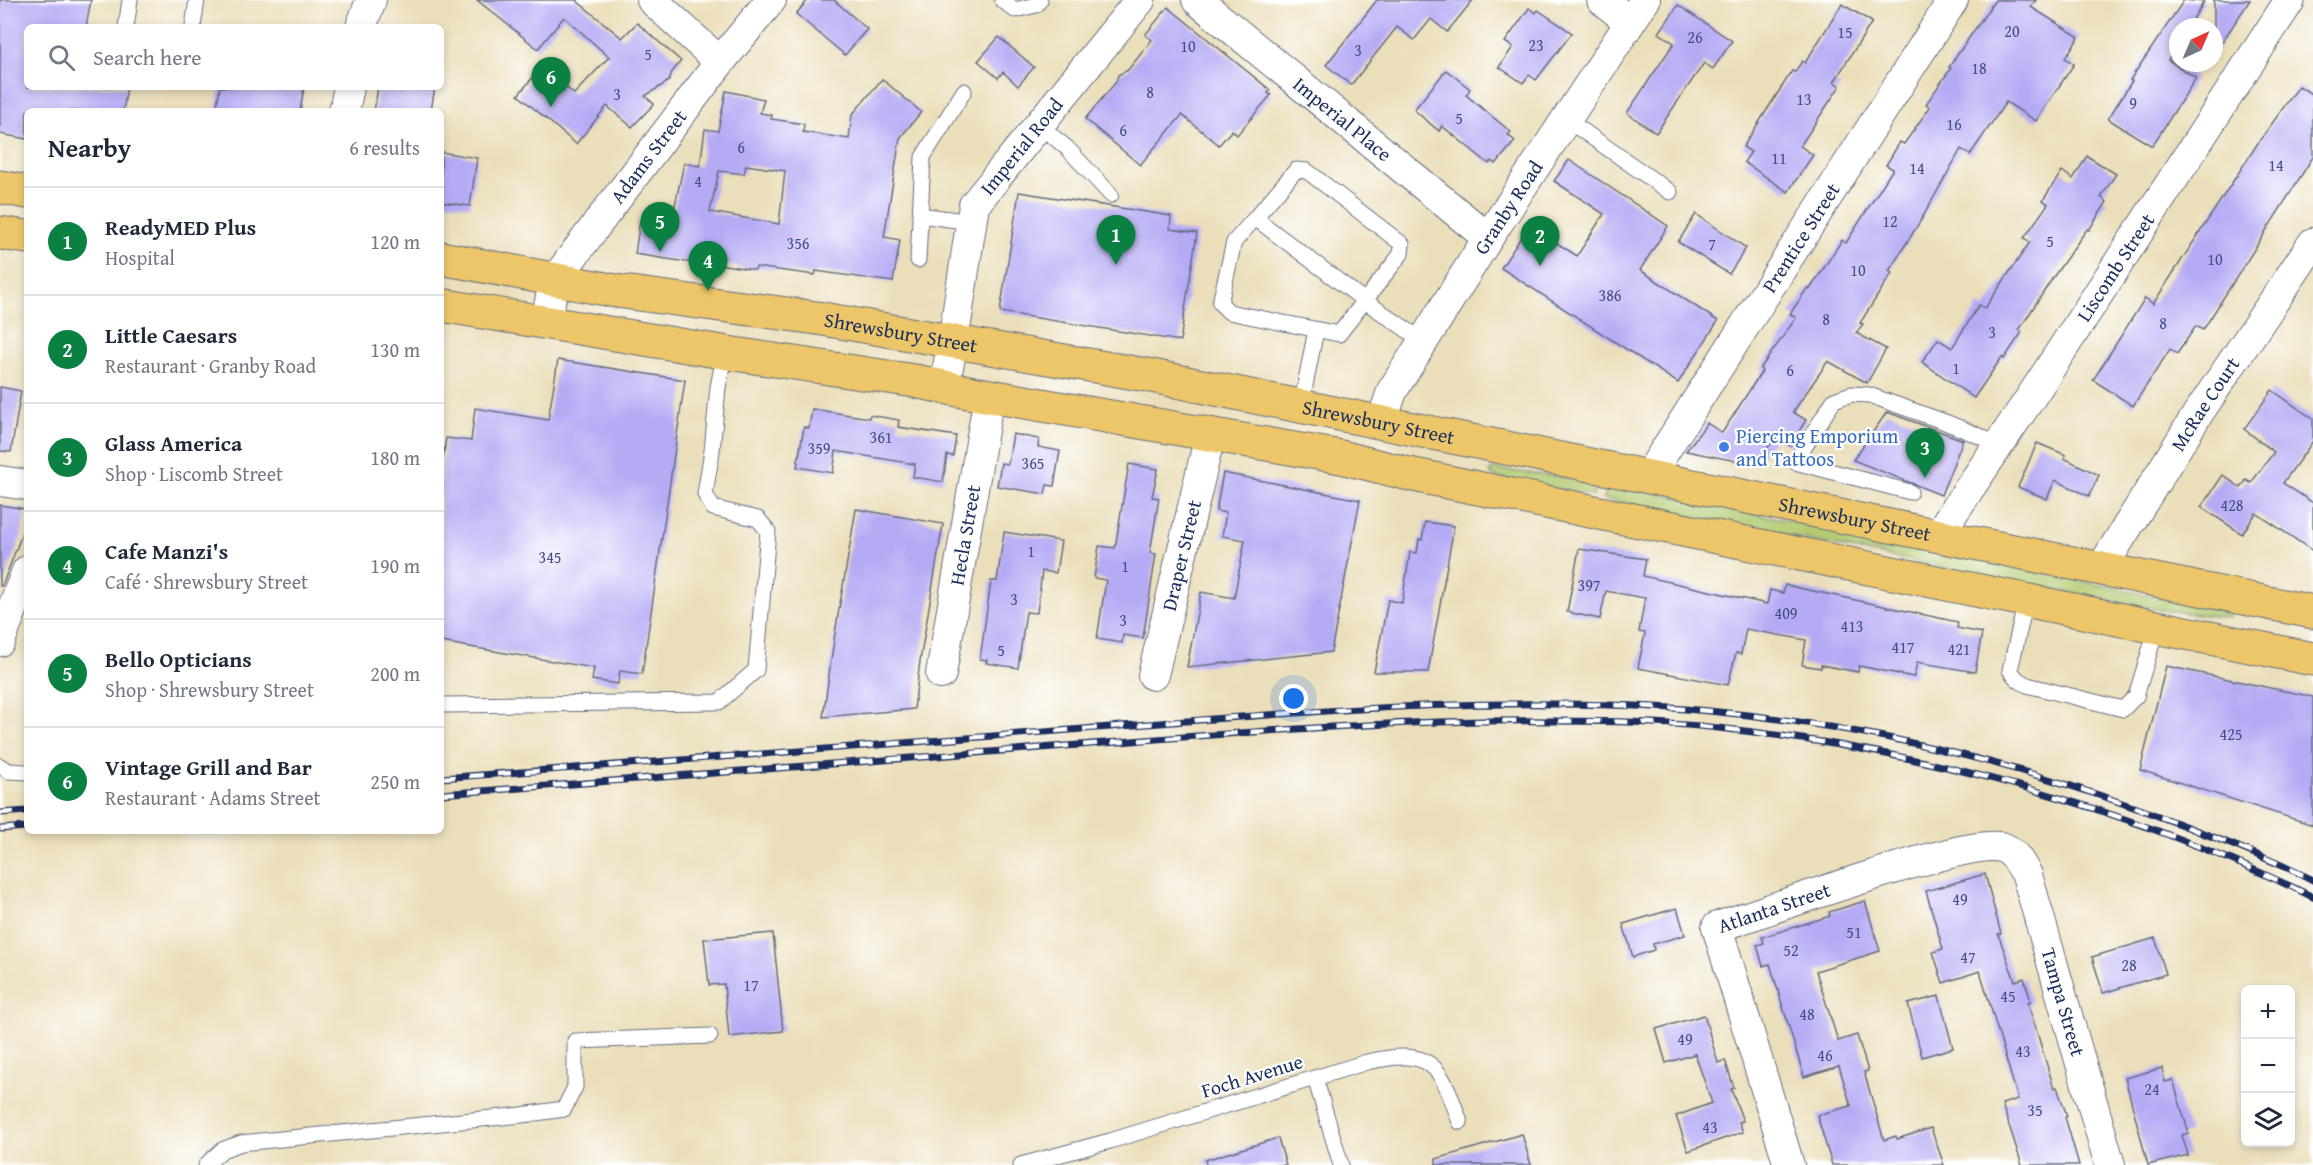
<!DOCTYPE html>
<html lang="en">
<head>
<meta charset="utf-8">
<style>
	:root { --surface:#fff; --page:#f6f6f7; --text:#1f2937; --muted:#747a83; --line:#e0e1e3; --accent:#0b8043 }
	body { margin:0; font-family:"Gentium Book Plus",serif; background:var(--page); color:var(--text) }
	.controls { position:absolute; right:18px; bottom:18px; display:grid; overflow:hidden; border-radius:9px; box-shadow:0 3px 9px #0003 }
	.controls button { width:54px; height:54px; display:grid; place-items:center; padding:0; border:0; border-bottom:2px solid var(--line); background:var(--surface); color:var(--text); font:30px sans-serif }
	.compass { position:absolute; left:2169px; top:18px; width:54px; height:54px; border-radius:50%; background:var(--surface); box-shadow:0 3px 9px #0003; rotate:44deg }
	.you { position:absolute; left:1294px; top:699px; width:21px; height:21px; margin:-15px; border:4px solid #fff; border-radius:50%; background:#1a73e8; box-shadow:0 0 0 9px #1a73e833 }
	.badge { display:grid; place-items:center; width:39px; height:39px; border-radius:50%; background:var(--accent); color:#fff; font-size:20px; font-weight:700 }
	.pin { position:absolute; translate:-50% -50px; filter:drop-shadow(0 2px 3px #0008) }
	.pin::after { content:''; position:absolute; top:32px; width:21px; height:18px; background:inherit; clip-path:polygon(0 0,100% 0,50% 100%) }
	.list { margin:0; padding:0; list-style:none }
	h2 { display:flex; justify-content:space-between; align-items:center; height:78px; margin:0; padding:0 24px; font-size:26px }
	h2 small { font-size:20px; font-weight:400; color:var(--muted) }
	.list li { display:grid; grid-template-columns:39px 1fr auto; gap:18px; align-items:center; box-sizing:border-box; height:108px; padding:0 24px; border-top:2px solid var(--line) }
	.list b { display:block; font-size:22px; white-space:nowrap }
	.list p { margin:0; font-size:20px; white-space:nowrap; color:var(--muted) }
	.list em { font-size:20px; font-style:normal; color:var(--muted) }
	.icon { flex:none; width:33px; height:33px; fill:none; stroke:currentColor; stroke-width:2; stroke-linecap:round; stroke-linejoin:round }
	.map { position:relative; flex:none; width:2313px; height:1165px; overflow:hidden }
	.search { position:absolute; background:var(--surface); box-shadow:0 3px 9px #0003; left:24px; top:24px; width:420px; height:66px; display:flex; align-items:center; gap:15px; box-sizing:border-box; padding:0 21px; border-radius:9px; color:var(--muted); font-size:22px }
	.panel { position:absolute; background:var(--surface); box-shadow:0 3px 9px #0003; left:24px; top:108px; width:420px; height:726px; border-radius:9px }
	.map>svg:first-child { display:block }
	.green { fill:#b2cb70; stroke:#667d67; stroke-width:1.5 }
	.building { fill:#b5abf5; fill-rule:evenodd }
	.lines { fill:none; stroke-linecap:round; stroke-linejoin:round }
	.service-casing { stroke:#646c7e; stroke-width:17 }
	.minor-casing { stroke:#646c7e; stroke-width:32 }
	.primary-casing { stroke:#646c7e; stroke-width:35 }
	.service { stroke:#fff; stroke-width:15 }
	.minor { stroke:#fff; stroke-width:30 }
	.primary { stroke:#ecc669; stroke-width:33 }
	.rail-casing { stroke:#1b2f5e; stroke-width:7 }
	.rail { stroke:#fff; stroke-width:4.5; stroke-dasharray:14; stroke-linecap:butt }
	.shop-dot { fill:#3f7fe0; stroke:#fff; stroke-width:2 }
	.labels { text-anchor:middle; stroke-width:4.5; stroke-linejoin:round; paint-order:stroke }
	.number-label { font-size:16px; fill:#424e84 }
	.street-label { font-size:20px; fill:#1b2f5e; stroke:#fff }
	.shop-label { font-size:20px; fill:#366cbe; stroke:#fff; text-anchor:start }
</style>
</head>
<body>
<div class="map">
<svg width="2313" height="1165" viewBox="0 0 2313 1165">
	<rect width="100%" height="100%" fill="#fff"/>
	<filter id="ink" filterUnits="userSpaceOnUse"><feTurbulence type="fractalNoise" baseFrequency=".0167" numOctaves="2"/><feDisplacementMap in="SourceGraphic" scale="12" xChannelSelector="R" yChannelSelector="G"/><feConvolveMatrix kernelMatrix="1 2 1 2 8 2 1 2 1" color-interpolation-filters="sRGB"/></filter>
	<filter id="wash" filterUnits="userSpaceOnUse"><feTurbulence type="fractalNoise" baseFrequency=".008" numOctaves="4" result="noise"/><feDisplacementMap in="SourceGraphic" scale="24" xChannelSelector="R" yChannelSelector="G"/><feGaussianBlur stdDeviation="1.35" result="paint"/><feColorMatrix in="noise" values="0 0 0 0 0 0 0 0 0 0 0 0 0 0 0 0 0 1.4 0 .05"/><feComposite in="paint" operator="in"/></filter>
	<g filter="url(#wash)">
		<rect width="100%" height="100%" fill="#ebdeba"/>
		<g class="green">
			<polygon points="1493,469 1597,481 1593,496 1492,476 1490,471"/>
			<polygon points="1608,483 2231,612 2229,618 2140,607 1603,499"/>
		</g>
		<g id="blocks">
			<g class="building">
				<polygon points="0,0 91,0 86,27 27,27 27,87 127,87 123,111 27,111 27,139 0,134"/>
				<polygon points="477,0 578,0 577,1 622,38 637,23 681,61 672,72 669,81 645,96 654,104 632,127 607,106 576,144 518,95 542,67 574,94 609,57 564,17 538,49"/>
				<polygon points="808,0 834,0 867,29 845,55 796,14"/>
				<polygon points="1377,0 1473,0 1447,32 1431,19 1414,40 1397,27 1351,85 1326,65"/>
				<polygon points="1995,0 2036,0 2031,7 2079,37 2065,58 2074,64 2036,121 2006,102 1970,155 1961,149 1921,220 1889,271 1892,273 1860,323 1863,324 1856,333 1886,349 1867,383 1828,361 1793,412 1806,420 1790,446 1775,437 1756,465 1686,451 1707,423 1722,433 1762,371 1760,369 1796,318 1790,314 1808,287 1810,289 1842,240 1846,243 1893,169 1886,165 1900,142 1904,144 1930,107 1926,104 1951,68 1949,67"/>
				<polygon points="2184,0 2204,2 2188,27 2178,27 2178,44 2168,60 2196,78 2152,146 2108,119 2132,81 2130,80"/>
				<polygon points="2214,0 2250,0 2214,54"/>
				<polygon points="1842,4 1872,22 1834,82 1840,86 1800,146 1813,155 1788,192 1744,162 1751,152 1743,147 1792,71 1795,72 1802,61 1805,63"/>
				<polygon points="1678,5 1732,41 1713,69 1704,63 1656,133 1627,113 1674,43 1659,33"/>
				<polygon points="1168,7 1270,90 1268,93 1271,95 1237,135 1232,130 1219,145 1182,115 1140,165 1085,119 1116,82 1118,75 1128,70 1152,40 1145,35"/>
				<polygon points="1529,8 1536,13 1538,10 1572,33 1536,80 1529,75 1523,83 1499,67 1513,47 1505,42"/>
				<polygon points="999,37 1034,67 1018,86 1003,72 998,78 978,61"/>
				<polygon points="1446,70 1470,89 1466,95 1511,132 1508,135 1515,141 1496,164 1491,161 1489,164 1442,126 1439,131 1414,110"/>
				<path d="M 882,79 L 921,112 L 900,138 L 884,237 L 900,240 L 893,282 L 816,271 L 815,275 L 756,267 L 755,270 L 694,260 L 693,263 L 635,254 L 640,220 L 671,224 L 684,163 L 700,166 L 705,129 L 718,131 L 726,91 L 764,99 L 760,113 L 772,115 L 771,119 L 804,124 L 803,132 L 849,139 L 852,115 ZM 746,165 L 785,171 L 779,224 L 710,212 L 719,171 L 744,174 Z"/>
				<polygon points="2299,86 2313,95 2313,157 2203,330 2196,326 2177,354 2170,349 2133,406 2093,380 2145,298 2153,304 2258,143"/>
				<polygon points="220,87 304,87 300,111 216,111"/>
				<polygon points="391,87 435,87 431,111 374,111 378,88 390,90"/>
				<polygon points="441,152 477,158 470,206 441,202"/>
				<polygon points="2087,156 2116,174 2101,197 2107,202 2089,230 2087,229 2052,279 2019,330 2022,332 2004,359 2002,357 1974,398 1922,362 1938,339 1952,348 1979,305 1985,308 2030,242 2024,238 2048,204 2043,200 2062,171 2073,179"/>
				<polygon points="1569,160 1668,226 1640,270 1718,321 1678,383 1501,268 1529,225 1577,256 1604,214 1554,181"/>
				<polygon points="1019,192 1171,216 1170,229 1197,233 1180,341 1000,312"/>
				<polygon points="1696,214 1746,248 1729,274 1678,242"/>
				<polygon points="558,360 685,380 642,674 620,671 618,684 592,680 594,668 441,642 441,473 446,438 471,441 475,408 548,420"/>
				<polygon points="0,387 21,391 11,452 0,451"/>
				<polygon points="2272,390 2313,419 2313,441 2283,483 2313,503 2313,551 2256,513 2242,534 2201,507 2223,475 2241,488 2246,480 2251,483 2274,452 2244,429"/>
				<polygon points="812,409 869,418 870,415 899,420 898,427 956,436 953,456 947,455 943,482 913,477 915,464 836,451 833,473 797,467 804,427 809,428"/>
				<polygon points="1887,412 1963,440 1941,495 1853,460"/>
				<polygon points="1013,434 1039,439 1038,447 1060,451 1054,486 1047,485 1045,494 997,486 1001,463 1008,464"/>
				<polygon points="2037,443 2066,455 2064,458 2099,475 2089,496 2055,480 2047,499 2018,487"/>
				<polygon points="1129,464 1158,469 1152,497 1159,498 1150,553 1156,554 1143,638 1123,635 1122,643 1097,639 1106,580 1094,578 1099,546 1115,548"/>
				<polygon points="1223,473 1360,500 1331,652 1187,667 1201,592 1234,598 1245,540 1222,536 1226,513 1216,511"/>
				<polygon points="0,505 25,509 22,534 2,586 0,586"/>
				<polygon points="856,509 943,524 920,661 914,709 823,717 835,633"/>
				<polygon points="1425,522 1454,526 1428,672 1374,672 1388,600 1402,603 1410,552 1417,553 1419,539 1422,540"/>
				<polygon points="1004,532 1061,541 1056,573 1042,571 1037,613 1026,612 1018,668 986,663 987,660 980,659 991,581 997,581"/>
				<polygon points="1579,549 1646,559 1643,576 1767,604 1770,590 1783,593 1785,585 1958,622 1957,628 1982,633 1975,672 1917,662 1914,677 1859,666 1858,672 1821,665 1821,668 1802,665 1806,640 1746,629 1741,654 1736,653 1728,685 1638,668 1645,633 1639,632 1645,598 1606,591 1600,619 1567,612"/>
				<polygon points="2166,666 2313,697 2313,825 2140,770"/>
				<polygon points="1985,874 2001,934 1998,934 2015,981 2024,978 2031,1002 2028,1003 2054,1088 2057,1087 2067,1116 2065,1117 2079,1165 2022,1165 2002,1104 2018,1099 1980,971 1943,983 1933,952 1943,949 1926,891"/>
				<polygon points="1865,901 1880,951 1816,971 1838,1041 1857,1035 1868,1071 1864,1072 1884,1140 1896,1136 1897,1139 1931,1128 1944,1165 1832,1165 1817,1115 1851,1106 1839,1066 1804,1077 1770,964 1763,966 1757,945 1764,943 1762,937 1830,916 1829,912"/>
				<polygon points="1677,908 1685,935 1653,944 1654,950 1633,957 1623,924"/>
				<polygon points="773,933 783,1031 729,1037 724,984 709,985 704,939"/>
				<polygon points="2155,938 2166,974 2103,993 2092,957"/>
				<polygon points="1939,996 1953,1048 1922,1057 1908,1004"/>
				<polygon points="1704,1015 1718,1063 1725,1060 1734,1088 1731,1089 1743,1121 1739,1122 1743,1132 1688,1151 1676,1116 1712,1103 1695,1054 1666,1063 1656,1029"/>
				<polygon points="2162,1068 2165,1082 2173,1080 2183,1114 2189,1133 2182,1135 2188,1155 2148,1165 2125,1078"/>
				<polygon points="1522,1134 1531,1165 1436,1165 1436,1159"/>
				<polygon points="1278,1138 1286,1165 1206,1165 1205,1160"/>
			</g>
		</g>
	</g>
	<g filter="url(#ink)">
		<use href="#blocks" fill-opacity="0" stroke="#646c7e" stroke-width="1.5"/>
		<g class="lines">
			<g class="service-casing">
				<g id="service">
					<polyline points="1002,0 1015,10 1036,5 1040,0"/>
					<polyline points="126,27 130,0"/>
					<polyline points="193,27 197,0"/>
					<polyline points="1566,119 1670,192"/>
					<polyline points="1039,125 1067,148 1111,195"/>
					<polyline points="920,215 971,222"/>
					<polyline points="1255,218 1296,170 1307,171 1402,244 1401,254 1339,334 1229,312 1220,303 1234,242 1255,218 1365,301 1423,341"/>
					<polyline points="918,260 923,157 964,91"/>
					<polyline points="1301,406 1316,330"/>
					<polyline points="1910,492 1795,462 1834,400 1851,394 1869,395 1945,422 1982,437 1997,447"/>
					<polyline points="2026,601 2010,670 2017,679 2027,685 2123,709 2136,696 2157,627"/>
					<polyline points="441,705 719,702 756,670 768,531 758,519 713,508 705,494 712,451 718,387 725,352"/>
					<polyline points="0,766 9,771 27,772"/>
					<polyline points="1315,1078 1341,1165"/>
					<polyline points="206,1165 222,1150 241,1143 522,1115 564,1109 575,1087 575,1041 710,1036"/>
					<path d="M 1021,1165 L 1110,1141 L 1367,1062 C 1433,1047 1440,1065 1460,1122"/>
				</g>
			</g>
			<g class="minor-casing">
				<g id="minor">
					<polyline points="652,0 720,62"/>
					<path id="s1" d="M 1197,0 L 1488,238"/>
					<polyline points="1602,0 1630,22"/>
					<polyline points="361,27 371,0"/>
					<polyline points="344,111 349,87"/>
					<path id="s2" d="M 546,322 L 554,281 L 720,62 L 771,0"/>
					<path id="s3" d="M 944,387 L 953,342 L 974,205 L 1140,0"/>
					<path id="s4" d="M 1382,421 L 1392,391 L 1488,238 L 1645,0"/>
					<path id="s5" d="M 1648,477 L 1953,0"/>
					<polyline points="0,481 27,485"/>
					<path id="s6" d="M 1938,535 L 2031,397 L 2290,0"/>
					<path id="s7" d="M 2101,569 L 2197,415 L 2313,243"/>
					<polyline points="0,641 27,571"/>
					<path id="s8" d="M 941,674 L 989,396"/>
					<path id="s9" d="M 1153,675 L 1210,435"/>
					<path id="s10" d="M 1789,1165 L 1717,927 C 1762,913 1972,835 2004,848 C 2015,853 2021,865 2027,875 L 2110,1165"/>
				</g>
			</g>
			<g class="primary-casing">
				<g id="primary">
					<polyline points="0,187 27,192"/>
					<polyline points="0,233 27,237"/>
					<path id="s11" d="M 441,258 L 616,291 L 817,318 L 1152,376 L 2313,612"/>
					<polyline points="441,305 734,354 915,381 973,393 1341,457 1409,474 2313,659"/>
				</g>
			</g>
			<use href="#service" class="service"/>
			<use href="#minor" class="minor"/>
			<use href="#primary" class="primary"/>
			<g class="rail-casing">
				<g id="rail">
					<path d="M 441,778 C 651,763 860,746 1070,730 C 1280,714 1498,692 1709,711 C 1873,726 2036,768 2190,828 C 2231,844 2273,860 2313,880"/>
					<path d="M 441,794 C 654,778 866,761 1079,745 C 1238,733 1397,719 1556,721 C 1607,721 1658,722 1709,727 C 1916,748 2126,806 2313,897"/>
					<polyline points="0,813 27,811"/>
					<polyline points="0,829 27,827"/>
				</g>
			</g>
			<use href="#rail" class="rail"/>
		</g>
	</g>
	<circle class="shop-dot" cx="1724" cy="447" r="6"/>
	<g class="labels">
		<g class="number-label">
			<text x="2012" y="37">20</text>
			<text x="1845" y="38">15</text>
			<text x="1695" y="43">26</text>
			<text x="1536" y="51">23</text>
			<text x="1188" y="52">10</text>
			<text x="1358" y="56">3</text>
			<text x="648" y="60">5</text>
			<text x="1979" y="74">18</text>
			<text x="1150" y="98">8</text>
			<text x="617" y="100">3</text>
			<text x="1804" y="105">13</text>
			<text x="2133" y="109">9</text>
			<text x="1459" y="124">5</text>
			<text x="1954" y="130">16</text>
			<text x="1123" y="136">6</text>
			<text x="741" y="153">6</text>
			<text x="1779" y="164">11</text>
			<text x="2276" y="171">14</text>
			<text x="1917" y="174">14</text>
			<text x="698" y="187">4</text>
			<text x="1890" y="227">12</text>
			<text x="2050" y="247">5</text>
			<text x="798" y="249">356</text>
			<text x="1712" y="250">7</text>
			<text x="2215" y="265">10</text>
			<text x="1858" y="276">10</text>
			<text x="1610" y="301">386</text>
			<text x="1826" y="325">8</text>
			<text x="2163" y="329">8</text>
			<text x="1992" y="338">3</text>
			<text x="1956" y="374">1</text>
			<text x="1790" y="376">6</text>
			<text x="881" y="443">361</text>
			<text x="819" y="454">359</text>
			<text x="1033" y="469">365</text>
			<text x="2232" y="511">428</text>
			<text x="1031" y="557">1</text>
			<text x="550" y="563">345</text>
			<text x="1125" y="572">1</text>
			<text x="1589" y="591">397</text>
			<text x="1014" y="605">3</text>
			<text x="1786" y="619">409</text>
			<text x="1123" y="626">3</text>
			<text x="1852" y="632">413</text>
			<text x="1903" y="653">417</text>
			<text x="1959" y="655">421</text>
			<text x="1001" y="656">5</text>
			<text x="2231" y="740">425</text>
			<text x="1960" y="905">49</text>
			<text x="1854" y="938">51</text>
			<text x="1791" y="956">52</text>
			<text x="1968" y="963">47</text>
			<text x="2129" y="971">28</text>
			<text x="751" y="991">17</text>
			<text x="2008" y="1002">45</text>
			<text x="1807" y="1020">48</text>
			<text x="1685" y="1045">49</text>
			<text x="2023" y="1057">43</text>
			<text x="1825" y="1061">46</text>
			<text x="2152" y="1095">24</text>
			<text x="2035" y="1116">35</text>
			<text x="1710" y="1133">43</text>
		</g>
		<g class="street-label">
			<text dy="7" stroke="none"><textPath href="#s1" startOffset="188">Imperial Place</textPath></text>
			<text dy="7" stroke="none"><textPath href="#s3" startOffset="260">Imperial Road</textPath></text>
			<text dy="7" stroke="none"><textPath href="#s2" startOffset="198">Adams Street</textPath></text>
			<text dy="7" stroke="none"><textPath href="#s4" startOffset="249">Granby Road</textPath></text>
			<text dy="7" stroke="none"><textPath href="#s5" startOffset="284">Prentice Street</textPath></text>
			<text dy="7" stroke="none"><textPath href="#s6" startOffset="321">Liscomb Street</textPath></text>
			<text dy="7" stroke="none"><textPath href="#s11" startOffset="466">Shrewsbury Street</textPath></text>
			<text dy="7" stroke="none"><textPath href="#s7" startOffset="195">McRae Court</textPath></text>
			<text dy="7" stroke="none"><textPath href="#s11" startOffset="952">Shrewsbury Street</textPath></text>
			<text dy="7" stroke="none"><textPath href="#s11" startOffset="1438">Shrewsbury Street</textPath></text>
			<text dy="7" stroke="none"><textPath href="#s8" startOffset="141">Hecla Street</textPath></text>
			<text dy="7" stroke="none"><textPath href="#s9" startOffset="123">Draper Street</textPath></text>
			<text dy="7" stroke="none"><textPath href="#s10" startOffset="309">Atlanta Street</textPath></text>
			<text dy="7" stroke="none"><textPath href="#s10" startOffset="716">Tampa Street</textPath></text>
			<text transform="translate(1252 1076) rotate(-17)" y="7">Foch Avenue</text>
		</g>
		<g class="shop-label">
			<text x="1736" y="443">Piercing Emporium<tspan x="1736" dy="23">and Tattoos</tspan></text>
		</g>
	</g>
</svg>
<div class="controls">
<button>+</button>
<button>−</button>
<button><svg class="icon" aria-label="layers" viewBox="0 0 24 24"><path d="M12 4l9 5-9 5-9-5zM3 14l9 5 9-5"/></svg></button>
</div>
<svg class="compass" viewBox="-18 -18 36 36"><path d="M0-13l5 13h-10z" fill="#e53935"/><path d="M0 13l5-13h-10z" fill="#747a83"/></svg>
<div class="you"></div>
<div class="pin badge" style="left:1116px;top:265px">1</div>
<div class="pin badge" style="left:1540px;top:266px">2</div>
<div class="pin badge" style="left:1925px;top:478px">3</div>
<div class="pin badge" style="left:708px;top:291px">4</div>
<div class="pin badge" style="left:660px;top:252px">5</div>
<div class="pin badge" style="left:551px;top:107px">6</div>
<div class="search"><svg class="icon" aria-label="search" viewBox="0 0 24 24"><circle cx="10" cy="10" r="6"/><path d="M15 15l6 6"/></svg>Search here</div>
<section class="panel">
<h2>Nearby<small>6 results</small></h2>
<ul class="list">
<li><span class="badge">1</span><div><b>ReadyMED Plus</b><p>Hospital</p></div><em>120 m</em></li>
<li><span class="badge">2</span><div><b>Little Caesars</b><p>Restaurant · Granby Road</p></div><em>130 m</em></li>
<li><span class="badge">3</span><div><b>Glass America</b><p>Shop · Liscomb Street</p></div><em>180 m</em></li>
<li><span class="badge">4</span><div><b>Cafe Manzi's</b><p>Café · Shrewsbury Street</p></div><em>190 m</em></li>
<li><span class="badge">5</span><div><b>Bello Opticians</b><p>Shop · Shrewsbury Street</p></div><em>200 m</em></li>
<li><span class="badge">6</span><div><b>Vintage Grill and Bar</b><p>Restaurant · Adams Street</p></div><em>250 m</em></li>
</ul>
</section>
</div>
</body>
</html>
